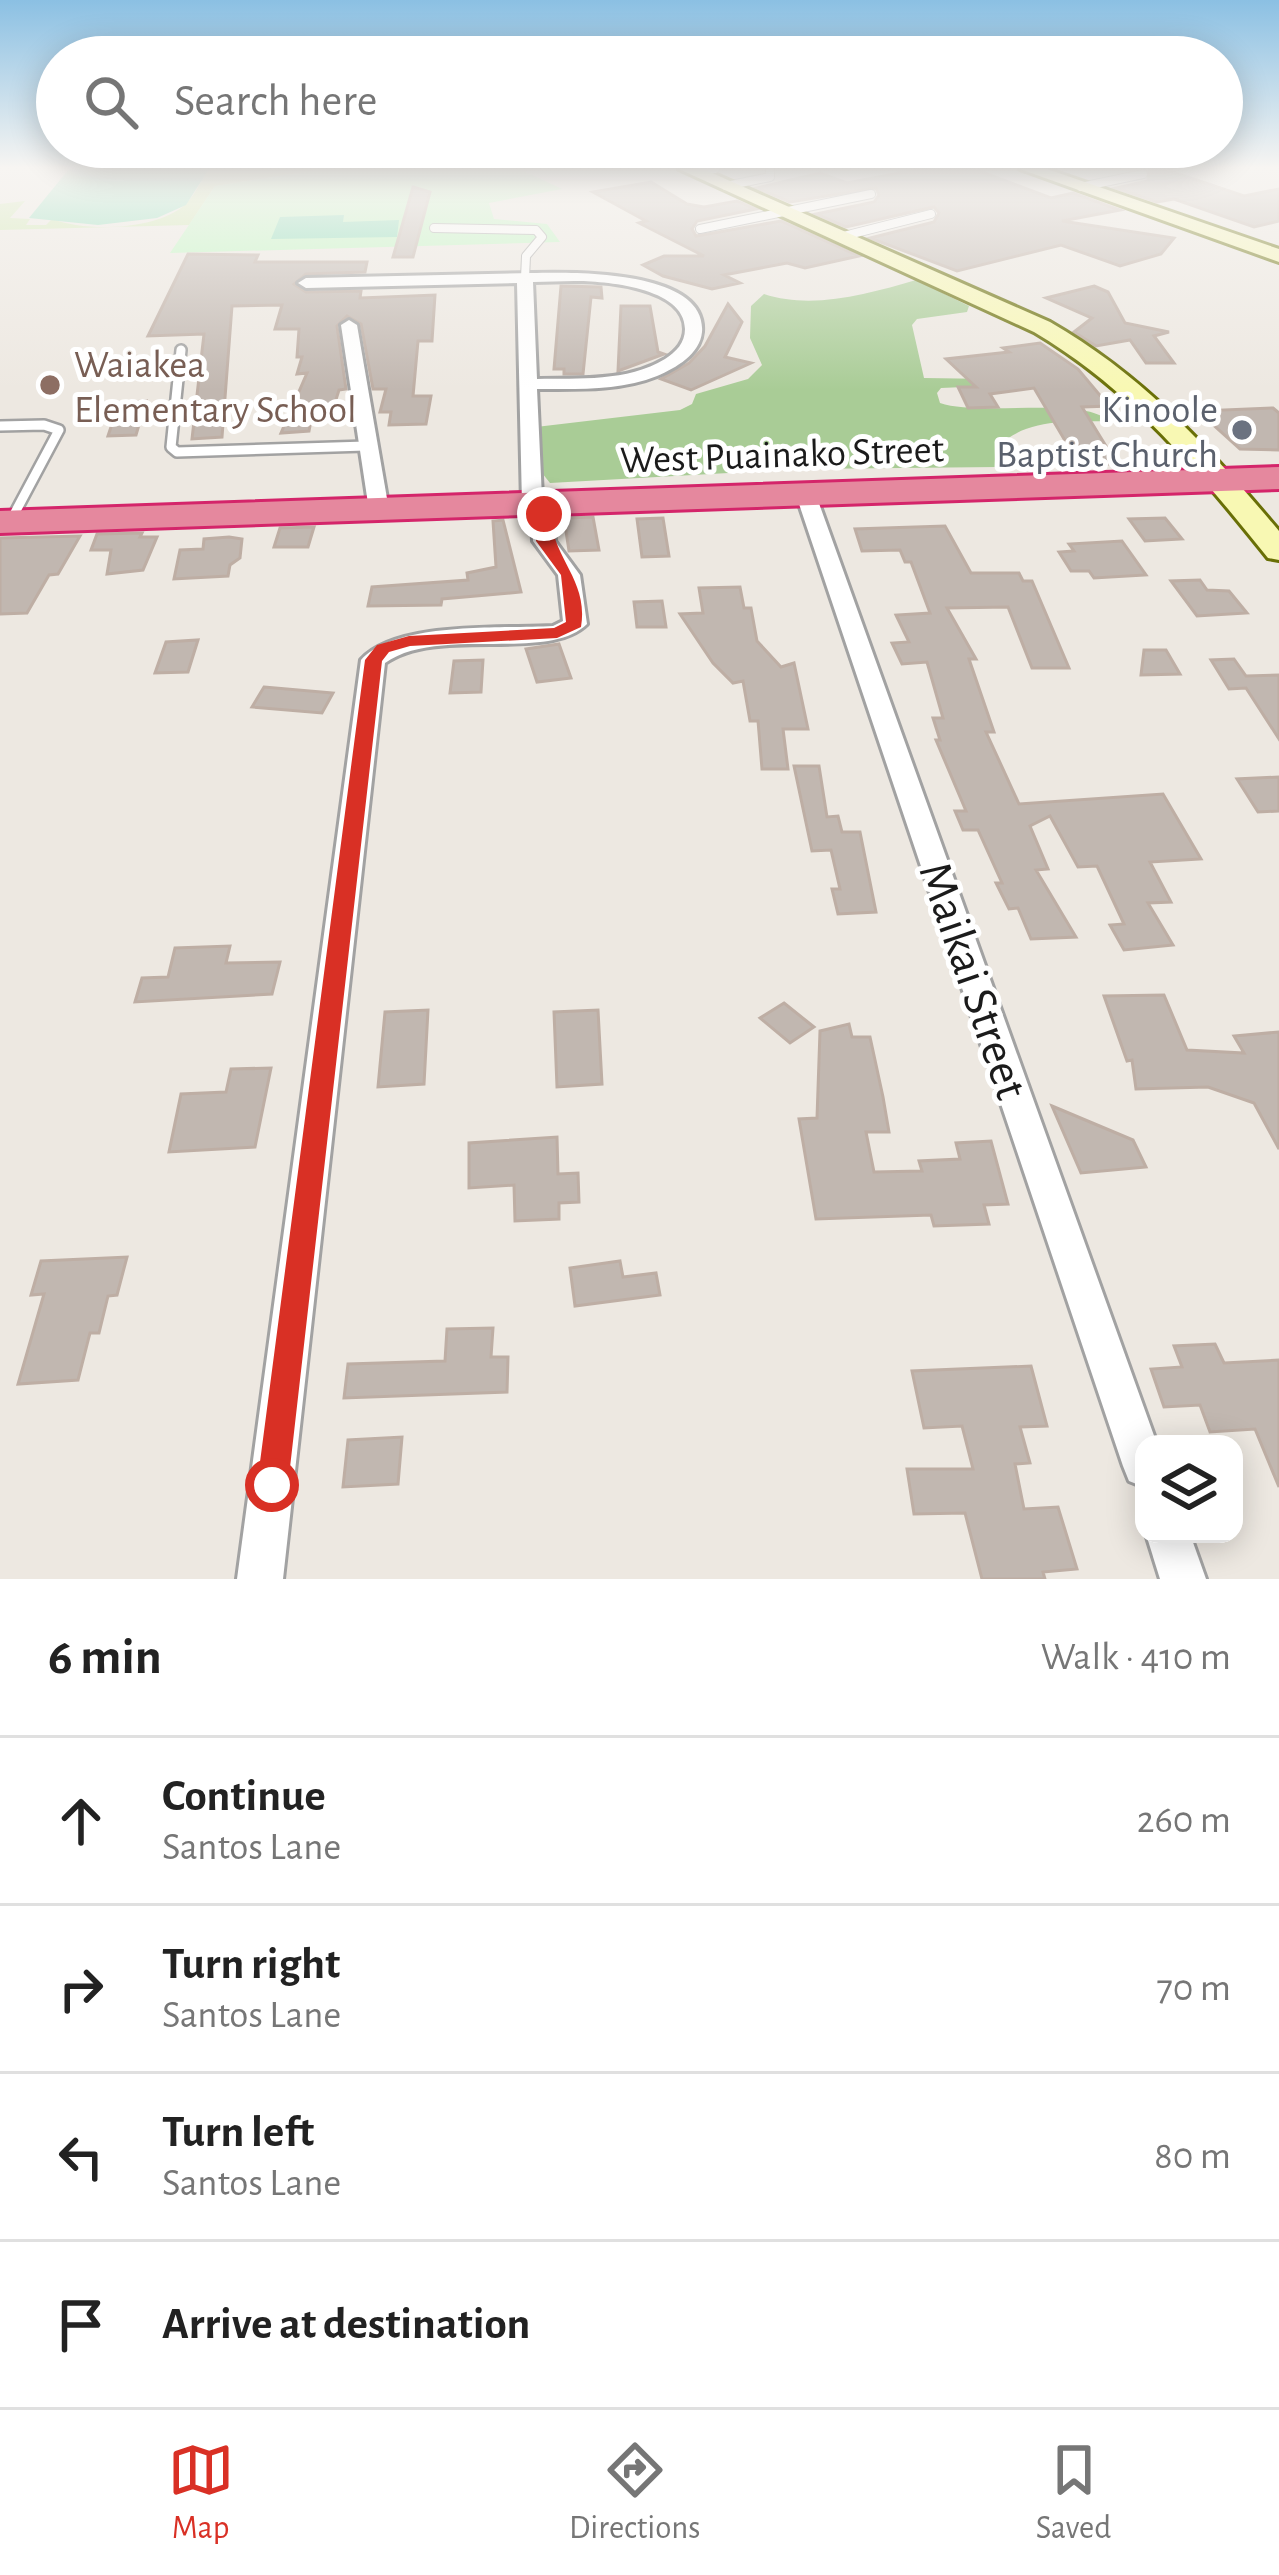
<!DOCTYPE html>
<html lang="en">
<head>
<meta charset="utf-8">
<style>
	:root { --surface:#fff; --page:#f2f2f2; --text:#222; --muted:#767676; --line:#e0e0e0; --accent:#d93025 }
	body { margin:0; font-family:"Alegreya Sans",sans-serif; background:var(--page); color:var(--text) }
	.controls { position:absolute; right:36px; bottom:36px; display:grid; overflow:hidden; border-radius:24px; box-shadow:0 6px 30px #0003 }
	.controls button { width:108px; height:108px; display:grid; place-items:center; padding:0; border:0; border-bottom:3px solid var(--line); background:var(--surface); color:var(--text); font:60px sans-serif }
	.stop { position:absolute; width:36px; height:36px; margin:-27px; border:9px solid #d93025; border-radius:50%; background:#fff }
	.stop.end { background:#d93025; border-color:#fff; box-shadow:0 3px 12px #0008 }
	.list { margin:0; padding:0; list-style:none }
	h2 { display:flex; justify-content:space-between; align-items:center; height:156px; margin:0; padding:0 48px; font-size:51px }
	h2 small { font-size:39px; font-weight:400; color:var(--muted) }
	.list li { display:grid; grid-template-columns:78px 1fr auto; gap:36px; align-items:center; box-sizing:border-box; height:168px; padding:0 48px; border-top:3px solid var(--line) }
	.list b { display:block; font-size:45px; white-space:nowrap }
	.list p { margin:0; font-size:39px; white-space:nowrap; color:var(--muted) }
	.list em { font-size:39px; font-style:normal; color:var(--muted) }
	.icon { flex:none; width:66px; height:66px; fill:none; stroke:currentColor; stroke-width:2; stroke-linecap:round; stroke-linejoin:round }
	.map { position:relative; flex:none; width:1279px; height:1579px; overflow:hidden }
	.search { position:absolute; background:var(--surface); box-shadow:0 6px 30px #0003; left:36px; right:36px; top:36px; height:132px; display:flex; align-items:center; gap:30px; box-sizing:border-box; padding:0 42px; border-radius:66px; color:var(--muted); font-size:45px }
	.sheet { height:828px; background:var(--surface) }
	nav { display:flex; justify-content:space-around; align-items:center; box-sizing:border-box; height:168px; border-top:3px solid var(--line); background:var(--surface); font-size:33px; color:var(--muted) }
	nav a { display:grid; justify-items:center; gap:6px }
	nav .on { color:var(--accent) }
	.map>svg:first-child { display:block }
	.grass { fill:#cae8a6 }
	.forest { fill:#a9cc96 }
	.park { fill:#bcf8be }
	.pitch { fill:#7edcb3 }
	.building { fill:#c1b7b0; stroke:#beaea4; stroke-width:3 }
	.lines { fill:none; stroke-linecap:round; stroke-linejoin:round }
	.lane-far1-casing { stroke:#a2a2a2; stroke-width:10 }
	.lane-casing { stroke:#a2a2a2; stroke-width:14 }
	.street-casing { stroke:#a2a2a2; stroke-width:6 }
	.secondary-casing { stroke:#696f06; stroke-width:6 }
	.highway-casing { stroke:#d4256a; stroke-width:6 }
	.lane-far1 { stroke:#fff; stroke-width:8 }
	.lane { stroke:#fff; stroke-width:9 }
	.street { fill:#fff; fill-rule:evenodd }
	.secondary { fill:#f8f8b3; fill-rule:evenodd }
	.highway { fill:#e5889e; fill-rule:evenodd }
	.route { fill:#d93025 }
	.education-dot { fill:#8d6e63; stroke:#fff; stroke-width:4.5 }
	.worship-dot { fill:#6b7280; stroke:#fff; stroke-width:4.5 }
	.labels { text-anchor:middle; stroke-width:10; stroke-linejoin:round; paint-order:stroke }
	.far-education-label { font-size:39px; fill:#785e54; stroke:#fff; text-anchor:start }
	.far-worship-label { font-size:39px; fill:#5b616d; stroke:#fff; text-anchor:end }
	.far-street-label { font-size:39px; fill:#1b1b1b; stroke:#fff }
	.street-label { font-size:48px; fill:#1b1b1b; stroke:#fff }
</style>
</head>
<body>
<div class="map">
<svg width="1279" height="1579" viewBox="0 0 1279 1579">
	<rect width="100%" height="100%" fill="#ede8e1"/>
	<path class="grass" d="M 208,169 L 324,169 L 215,186 L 189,225 L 0,230 L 0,204 L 25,201 L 10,218 L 30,219 L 26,225 L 46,225 L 52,219 C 86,232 151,230 181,208 C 193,199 201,182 208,169 Z"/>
	<path class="forest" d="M 916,280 L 969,306 L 967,312 L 917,319 L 912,325 L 924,378 L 993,379 L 986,386 L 941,388 L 937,393 L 940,403 C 980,417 1085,396 1108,421 C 1075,422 1036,418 1007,439 L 1012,455 L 998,467 L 799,469 L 550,483 L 542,473 L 536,427 L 680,410 L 692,404 L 696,394 L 748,379 L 762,365 L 750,338 L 751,306 L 764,294 C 812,310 868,294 916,280 Z"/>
	<polygon class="park" points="324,169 520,169 562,189 489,203 494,219 547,224 560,242 170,253 215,186"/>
	<g class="pitch">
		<polygon points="69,169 209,169 186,205 157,218 98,225 29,218"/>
		<polygon points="344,215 343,222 399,220 397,237 271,239 280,217"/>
	</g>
	<g class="building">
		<polygon points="920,169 974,169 1051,198 1073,193 1120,210 1062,221 1174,238 1161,254 1120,266 1061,245 957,271 870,238 934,222 939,213 934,207 846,227 816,214 874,202 879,195 876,188 790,202 757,188 820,173 847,183"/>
		<polygon points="1149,169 1164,169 1244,196 1279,189 1279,221 1254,227 1174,199 1157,202 1116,188 1148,181"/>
		<polygon points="651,182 687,204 704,207 737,201 756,209 697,221 692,229 696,236 781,221 859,256 805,268 787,263 724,275 740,283 712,289 663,276 643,265 664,256 704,256 639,223 646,221 593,192"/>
		<polygon points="413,187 430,192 413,257 393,257"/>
		<polygon points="188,254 258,255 255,262 367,262 365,272 306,274 294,284 306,292 361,291 360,298 435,295 432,341 418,341 413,396 431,396 426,424 389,425 391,412 380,412 386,389 373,389 361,324 347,316 337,326 346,389 339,390 333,409 313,410 309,431 281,433 307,373 297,374 302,357 297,357 299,329 275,329 282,305 232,306 222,437 192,439 204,334 148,336"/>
		<polygon points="561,286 601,287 602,298 591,297 583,374 564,374 564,369 554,369"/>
		<polygon points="1094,286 1108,292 1125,323 1169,332 1154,336 1174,363 1146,363 1130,340 1096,346 1074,332 1092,318 1046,298"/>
		<polygon points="728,304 742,322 725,357 751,363 691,390 661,379 689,363 705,346"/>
		<polygon points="621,306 650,306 658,352 664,354 618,371"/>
		<polygon points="1040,343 1078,369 1109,406 1082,407 1117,464 1092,464 1078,444 1067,444 1034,388 990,394 998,407 968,408 958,387 976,387 946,359 1009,352 1003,348"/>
		<polygon points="146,401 136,435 108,436 119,403"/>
		<polygon points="1273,408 1279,413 1279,450 1240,449 1198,411"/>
		<polygon points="593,517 599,550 569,551 564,518"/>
		<polygon points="663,518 669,556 642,557 637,519"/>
		<polygon points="1165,518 1182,539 1145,541 1129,519"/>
		<polygon points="503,520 521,592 442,599 441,605 368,606 372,587 468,580 467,573 496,567 493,521"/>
		<polygon points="945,526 971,573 1019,573 1023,581 1032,581 1069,668 1032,668 1008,607 947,608 976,659 969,659 994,732 986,732 1019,804 1163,794 1201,859 1150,862 1171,902 1148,903 1173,945 1124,950 1110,925 1124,924 1097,866 1078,867 1050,816 1030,826 1048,869 1036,870 1076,937 1031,939 1018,908 1009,909 996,883 1002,883 978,830 963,830 955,811 966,811 936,740 940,740 933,718 943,718 927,662 902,664 892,643 909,642 896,615 930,613 911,562 905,562 900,550 862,551 855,529"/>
		<polygon points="314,527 308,547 274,547 280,528"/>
		<polygon points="142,533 140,537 157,537 143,570 107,574 111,550 91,550 97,534"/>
		<polygon points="80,536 58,574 49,575 27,613 0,614 0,538"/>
		<polygon points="229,537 242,539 240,558 230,565 228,576 174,579 180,550 203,549 204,539"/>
		<polygon points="1122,541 1146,575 1094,578 1089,571 1071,571 1059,552 1074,551 1069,544"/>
		<polygon points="1200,580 1207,590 1229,591 1247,613 1197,616 1171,581"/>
		<polygon points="740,587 744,608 751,608 757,641 781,667 794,663 808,729 783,729 788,769 762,769 758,721 750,721 743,681 733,683 713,663 680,614 703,613 699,588"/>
		<polygon points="662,601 666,627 637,627 634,602"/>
		<polygon points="198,640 188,672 155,673 166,642"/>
		<polygon points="559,644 571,678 537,682 526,649"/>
		<polygon points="1144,650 1166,650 1180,674 1141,675"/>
		<polygon points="1234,659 1246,676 1279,675 1279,739 1246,688 1229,689 1211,660"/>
		<polygon points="483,660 481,692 450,693 454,661"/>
		<polygon points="264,687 333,693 322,713 252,707"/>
		<polygon points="794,766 819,766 827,817 838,816 842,832 860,832 876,912 838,914 832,889 840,889 831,850 812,851"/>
		<polygon points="1279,777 1279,811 1258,812 1237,779"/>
		<polygon points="230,946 226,963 280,962 272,994 135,1002 142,978 168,977 175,948"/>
		<polygon points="1164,995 1187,1050 1244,1053 1234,1036 1279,1032 1279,1149 1254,1103 1208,1087 1136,1089 1132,1060 1127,1061 1104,996"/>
		<polygon points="784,1003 814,1027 790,1043 760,1018"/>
		<polygon points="428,1010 424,1084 378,1087 385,1012"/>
		<polygon points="598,1010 602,1084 557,1087 554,1012"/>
		<polygon points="849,1024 852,1037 870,1037 883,1097 889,1132 866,1132 874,1172 922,1171 919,1161 960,1159 956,1143 991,1141 1008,1204 984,1205 989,1224 934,1226 931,1215 816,1219 799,1119 817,1118 820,1031"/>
		<polygon points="271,1068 255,1147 169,1152 181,1094 226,1092 231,1069"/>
		<polygon points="1052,1106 1133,1140 1146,1167 1081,1173"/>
		<polygon points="557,1137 558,1174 578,1173 579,1202 559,1203 559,1219 515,1221 514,1185 469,1188 469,1143"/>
		<polygon points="127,1257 117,1295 108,1296 99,1333 90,1333 78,1380 18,1384 44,1294 31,1295 41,1261"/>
		<polygon points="620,1261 623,1277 656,1273 660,1295 575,1306 570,1268"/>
		<polygon points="493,1328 491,1357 508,1357 507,1392 344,1398 348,1364 445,1361 447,1329"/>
		<polygon points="1215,1344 1224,1363 1279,1360 1279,1487 1255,1429 1210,1432 1200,1405 1164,1407 1151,1369 1182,1367 1174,1346"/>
		<polygon points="1031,1366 1047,1426 1020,1427 1030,1463 1015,1464 1024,1509 1058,1507 1077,1569 1043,1572 1045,1579 982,1579 965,1513 914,1514 907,1469 973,1469 962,1426 924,1428 912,1371"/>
		<polygon points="402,1437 398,1484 343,1487 348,1440"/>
	</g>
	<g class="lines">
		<g class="lane-far1-casing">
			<g id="lane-far1">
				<polyline points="696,172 715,169"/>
				<polyline points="726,186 770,177 770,169"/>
				<polyline points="1081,187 1143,174"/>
				<polyline points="434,228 536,230 542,237 526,256 525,278"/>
				<polyline points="700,229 871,194"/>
				<polyline points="840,237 931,214"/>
			</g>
		</g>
		<g class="lane-casing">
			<g id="lane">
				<polyline points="181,350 171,447 177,452 366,446"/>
				<polyline points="0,426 44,425 59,430 10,522"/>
			</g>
		</g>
		<g class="street-casing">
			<g id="street">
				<path d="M 532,273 C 570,272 707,269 702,332 C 700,354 676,368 657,376 C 620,391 577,389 537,389 L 542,498 L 552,504 L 555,541 L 580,575 L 587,624 C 548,663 438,625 385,663 L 283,1579 L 237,1579 L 361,660 C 396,621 503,629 553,626 L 563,621 L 558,575 L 533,541 L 532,510 L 522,504 L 517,283 L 306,288 L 298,283 L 306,278 ZM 574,281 C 604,281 685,287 685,329 C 685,343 676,352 665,359 C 627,382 579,378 537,379 L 533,282 Z"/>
				<polygon points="349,320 357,325 389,510 379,516 369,510 341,325"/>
				<polygon points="806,489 816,495 1157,1444 1144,1444 1144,1487 1129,1481 1123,1466 796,495"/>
				<polygon points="1146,1534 1190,1534 1206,1579 1160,1579"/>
			</g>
		</g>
		<g class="secondary-casing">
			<g id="secondary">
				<path d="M 679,169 L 703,169 L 1050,322 C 1144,376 1210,449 1279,531 L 1279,560 L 1268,558 C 1197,470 1132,390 1034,332 Z"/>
				<polygon points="1020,169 1047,169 1279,249 1279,262"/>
			</g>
		</g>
		<g class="highway-casing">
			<polygon id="highway" points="1279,467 1279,489 0,533 0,511"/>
		</g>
		<use href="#lane-far1" class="lane-far1"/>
		<use href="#lane" class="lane"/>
		<use href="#street" class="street"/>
		<use href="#secondary" class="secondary"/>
		<use href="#highway" class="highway"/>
	</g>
	<linearGradient id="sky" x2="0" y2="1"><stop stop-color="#8bc0e3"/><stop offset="0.43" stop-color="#f7f5f2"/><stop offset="1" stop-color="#f7f5f2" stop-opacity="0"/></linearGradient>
	<rect width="1279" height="390" fill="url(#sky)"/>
	<path class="route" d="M 544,510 L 551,514 C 551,558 589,579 581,627 L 557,638 L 410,646 L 389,652 L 382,661 L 288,1485 L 283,1496 L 272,1500 L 261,1496 L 257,1485 L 365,660 L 377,645 L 409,636 L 554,628 L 566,622 L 561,575 L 536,541 L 536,514 Z"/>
	<circle class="education-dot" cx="50" cy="385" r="12"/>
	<circle class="worship-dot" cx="1242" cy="430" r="12"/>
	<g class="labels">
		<g class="far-education-label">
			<text x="74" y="377">Waiakea<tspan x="74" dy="45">Elementary School</tspan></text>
		</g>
		<g class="far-worship-label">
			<text x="1218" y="422">Kinoole<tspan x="1218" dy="45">Baptist Church</tspan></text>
		</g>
		<g class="far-street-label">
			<text transform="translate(782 453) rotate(-2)" y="14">West Puainako Street</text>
		</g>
		<g class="street-label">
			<text transform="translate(975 980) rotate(71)" y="17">Maikai Street</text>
		</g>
	</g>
</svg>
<div class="controls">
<button><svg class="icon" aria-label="layers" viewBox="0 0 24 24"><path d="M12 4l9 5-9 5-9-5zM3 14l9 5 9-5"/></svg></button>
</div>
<div class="stop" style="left:272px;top:1485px"></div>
<div class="stop end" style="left:544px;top:514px"></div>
<div class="search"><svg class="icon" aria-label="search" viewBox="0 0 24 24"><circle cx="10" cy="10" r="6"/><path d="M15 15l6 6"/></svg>Search here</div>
</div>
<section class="sheet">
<h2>6 min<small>Walk · 410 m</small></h2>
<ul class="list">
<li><svg class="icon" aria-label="ahead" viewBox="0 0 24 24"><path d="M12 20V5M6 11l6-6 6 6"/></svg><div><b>Continue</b><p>Santos Lane</p></div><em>260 m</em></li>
<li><svg class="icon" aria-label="right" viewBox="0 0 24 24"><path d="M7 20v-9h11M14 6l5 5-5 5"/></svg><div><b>Turn right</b><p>Santos Lane</p></div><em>70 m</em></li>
<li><svg class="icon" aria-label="left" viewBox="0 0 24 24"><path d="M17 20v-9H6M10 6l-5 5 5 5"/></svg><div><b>Turn left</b><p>Santos Lane</p></div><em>80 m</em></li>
<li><svg class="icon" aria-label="arrive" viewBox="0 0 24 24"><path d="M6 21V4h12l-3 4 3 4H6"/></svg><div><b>Arrive at destination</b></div></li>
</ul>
</section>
<nav>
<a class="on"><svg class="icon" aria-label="map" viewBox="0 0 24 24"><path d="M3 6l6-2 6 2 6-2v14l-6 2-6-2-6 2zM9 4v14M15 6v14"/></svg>Map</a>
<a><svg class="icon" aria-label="directions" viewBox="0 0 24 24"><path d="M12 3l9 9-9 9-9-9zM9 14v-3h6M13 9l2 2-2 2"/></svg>Directions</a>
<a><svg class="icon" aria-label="saved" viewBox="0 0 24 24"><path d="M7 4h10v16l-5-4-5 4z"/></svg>Saved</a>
</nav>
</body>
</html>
